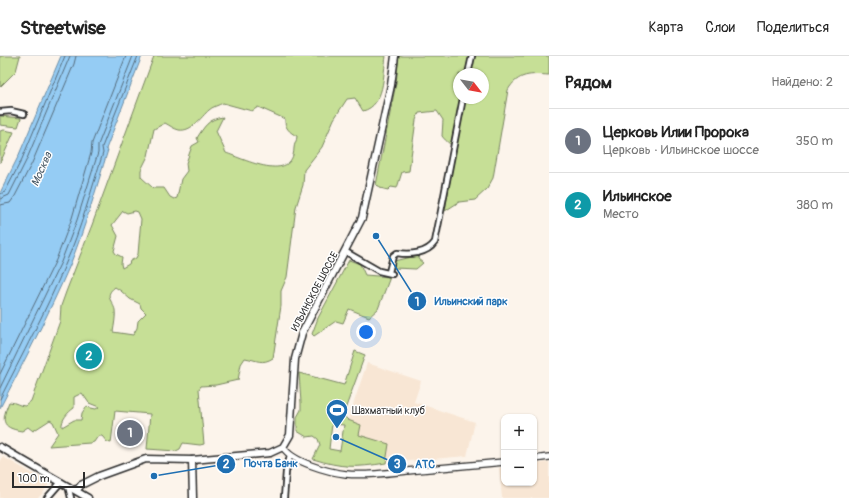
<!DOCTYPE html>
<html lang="ru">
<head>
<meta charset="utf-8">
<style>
	:root { --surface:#fff; --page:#f6f6f6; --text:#222; --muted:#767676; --line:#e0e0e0; --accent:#1f6fb2 }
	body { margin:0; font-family:Pangolin,sans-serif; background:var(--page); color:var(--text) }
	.controls { position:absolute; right:12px; bottom:12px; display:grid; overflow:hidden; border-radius:8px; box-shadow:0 1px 3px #0004 }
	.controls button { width:36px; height:36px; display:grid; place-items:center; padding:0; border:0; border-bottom:1px solid var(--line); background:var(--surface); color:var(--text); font:20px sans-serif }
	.compass { position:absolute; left:453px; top:12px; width:36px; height:36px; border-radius:50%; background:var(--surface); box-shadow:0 1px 3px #0004; rotate:121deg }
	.scale { position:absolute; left:12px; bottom:10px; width:73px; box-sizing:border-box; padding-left:4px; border:2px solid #2b2b2b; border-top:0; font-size:11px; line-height:14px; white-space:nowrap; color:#2b2b2b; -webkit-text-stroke:3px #fff; paint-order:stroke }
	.you { position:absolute; left:366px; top:276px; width:14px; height:14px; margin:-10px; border:3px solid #fff; border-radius:50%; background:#1a73e8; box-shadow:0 0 0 6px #1a73e833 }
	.badge { display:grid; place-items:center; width:26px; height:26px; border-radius:50%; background:var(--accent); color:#fff; font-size:13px; font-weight:700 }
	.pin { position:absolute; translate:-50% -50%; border:2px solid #fff; box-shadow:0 1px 4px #0006 }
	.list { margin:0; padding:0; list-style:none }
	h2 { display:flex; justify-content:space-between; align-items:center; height:52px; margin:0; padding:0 16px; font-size:17px }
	h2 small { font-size:13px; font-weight:400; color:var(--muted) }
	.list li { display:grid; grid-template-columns:26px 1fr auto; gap:12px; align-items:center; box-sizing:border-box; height:64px; padding:0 16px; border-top:1px solid var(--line) }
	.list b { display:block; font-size:15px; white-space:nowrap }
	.list p { margin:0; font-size:13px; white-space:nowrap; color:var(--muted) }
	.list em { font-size:13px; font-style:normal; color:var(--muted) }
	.map { position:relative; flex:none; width:549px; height:442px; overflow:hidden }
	header { display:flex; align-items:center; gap:24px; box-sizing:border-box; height:56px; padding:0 20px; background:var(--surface); border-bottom:1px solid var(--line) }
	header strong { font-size:19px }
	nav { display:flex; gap:22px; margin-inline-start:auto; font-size:14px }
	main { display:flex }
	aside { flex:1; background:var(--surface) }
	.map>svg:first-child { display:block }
	.built { fill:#f8e6d4 }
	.green { fill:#c6df96; stroke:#788560; fill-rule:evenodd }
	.water { fill:#95ccf4; stroke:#6b8ca4 }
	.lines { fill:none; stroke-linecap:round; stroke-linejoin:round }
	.shore { stroke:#556b7b; stroke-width:1 }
	.minor-casing { stroke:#2b2b2b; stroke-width:8 }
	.tertiary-casing { stroke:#2b2b2b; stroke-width:8 }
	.secondary-casing { stroke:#2b2b2b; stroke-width:9 }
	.minor { stroke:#fff; stroke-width:4.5 }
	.tertiary { stroke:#fff; stroke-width:5.5 }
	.secondary { stroke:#fff; stroke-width:6 }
	.labels { text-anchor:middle; stroke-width:3; stroke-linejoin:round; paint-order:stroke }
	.street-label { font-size:10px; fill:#2b2b2b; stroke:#fff }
	.poi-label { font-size:10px; fill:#2b2b2b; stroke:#fff; text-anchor:start }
	.water-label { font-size:11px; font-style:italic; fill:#4b5b67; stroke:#fff }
	.leader { fill:none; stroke:#1f6fb2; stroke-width:1.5 }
	.callout-dot { fill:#1f6fb2; stroke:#fff; stroke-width:1.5 }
	.mark-label { font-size:12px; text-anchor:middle; font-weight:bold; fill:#fff }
	.callout-label { font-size:11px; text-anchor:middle; font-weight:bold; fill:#1f6fb2; stroke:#fff; stroke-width:3; stroke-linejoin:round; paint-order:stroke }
</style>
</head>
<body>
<header>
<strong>Streetwise</strong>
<nav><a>Карта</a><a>Слои</a><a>Поделиться</a></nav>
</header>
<main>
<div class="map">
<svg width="549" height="442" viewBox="0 0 549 442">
	<rect width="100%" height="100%" fill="#fcf4eb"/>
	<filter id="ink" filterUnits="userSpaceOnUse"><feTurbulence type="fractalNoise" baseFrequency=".025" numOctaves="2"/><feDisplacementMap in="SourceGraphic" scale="8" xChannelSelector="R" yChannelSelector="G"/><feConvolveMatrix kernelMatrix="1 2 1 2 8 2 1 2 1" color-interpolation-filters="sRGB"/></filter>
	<g filter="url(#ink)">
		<g class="built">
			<polygon points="367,307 421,325 414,346 475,366 467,400 386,407 388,388 358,379 348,364"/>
			<polygon points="3,401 46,425 48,429 43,437 38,442 0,442 0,406"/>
			<polygon points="549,406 549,442 502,442 499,412 504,412 504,427 534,427 534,408"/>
		</g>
		<g class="green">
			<polygon points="0,0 20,0 16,15 0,31"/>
			<path d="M 154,0 L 386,0 C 383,19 385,49 363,55 L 355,42 L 347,43 L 334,63 L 322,91 L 304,114 L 303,129 L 296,151 L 287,221 L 281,235 L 281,250 L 273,302 C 262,309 257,304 245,302 L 241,308 L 238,324 L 216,329 L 201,330 L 199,333 L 204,388 L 200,389 L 183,387 L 180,393 L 176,395 L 147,393 L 150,358 L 115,355 L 111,387 L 107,386 L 102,380 L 98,380 L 94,386 L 90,387 L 49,390 L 58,377 L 53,366 L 50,364 L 33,375 L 28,371 L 22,375 C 0,372 2,363 9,346 C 16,346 19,350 25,350 L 31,345 L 60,265 L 61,250 L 66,236 L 92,169 ZM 223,47 L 252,55 L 258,51 L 285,63 C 284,71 290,77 297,80 C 297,85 294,88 294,92 C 293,128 244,103 226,97 L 216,75 L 223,61 C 208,63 204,71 197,82 L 199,86 L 192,90 L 186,107 L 187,115 L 181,123 L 177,142 L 174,143 L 170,141 L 164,132 L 153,132 L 141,121 L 141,114 L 148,100 L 154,73 L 165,67 C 169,69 174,73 179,74 C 192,76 201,61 209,54 C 212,51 219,49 223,47 ZM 123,155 L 127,157 L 135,155 L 138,156 L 141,163 L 138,198 L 136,202 L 130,205 L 129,208 L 122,212 L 121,208 L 122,201 L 116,198 L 114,195 L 118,180 L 112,169 ZM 115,231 L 121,235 L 130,243 L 140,248 L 141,252 L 146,257 L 138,265 L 137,272 L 133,279 L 113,276 C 114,270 116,260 115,254 C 113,245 103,240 115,231 ZM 82,337 L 89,347 L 99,351 L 96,353 L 86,351 L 82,357 L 81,364 L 74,364 L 62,371 C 61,364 68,356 74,352 L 74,341 Z"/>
			<path d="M 399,0 L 549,0 L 549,19 C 531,18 518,17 508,34 L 493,122 L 487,133 L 475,144 L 459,146 L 445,155 L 455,95 C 453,89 446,86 442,80 L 443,64 L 437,55 L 419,57 L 416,64 L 409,115 L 402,116 L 397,132 L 391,131 L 388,134 L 380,132 L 379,130 L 376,129 L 396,27 ZM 459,18 L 483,18 L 483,42 L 459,42 Z"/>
			<polygon points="0,60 21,62 18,71 0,69"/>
			<polygon points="4,74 14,76 0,107 0,75"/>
			<polygon points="419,199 418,203 423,207 416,213 394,212 394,205"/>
			<polygon points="349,204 360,208 365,219 390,221 378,253 369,261 349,253 343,267 336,265 314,280 312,278 318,262"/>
			<path d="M 355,295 L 365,299 L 343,359 L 348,364 L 361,369 L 359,379 L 389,388 L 386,407 C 355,412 343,412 313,403 L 320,389 L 318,383 L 314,380 L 307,381 L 297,375 L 297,361 L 301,354 L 301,347 L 299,317 L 344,329 ZM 332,368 L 344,369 L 340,395 L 329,393 Z"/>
		</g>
		<path class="water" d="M 61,0 L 142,0 L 106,93 L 108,94 C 96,133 85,172 70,209 C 49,258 24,305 0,352 L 0,137 L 18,101 Z"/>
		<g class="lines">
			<g class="shore">
				<polyline points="0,138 5,136 22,103 65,0"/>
				<polyline points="0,143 9,139 26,105 70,0"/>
				<polyline points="0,149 10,147 15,140 32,107 74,8 76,0"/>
				<polyline points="0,318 56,204 72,162 91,97 92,87 126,0"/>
				<polyline points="0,332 61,206 77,164 98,97 98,89 133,0"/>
				<path d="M 0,343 C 22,299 46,255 65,209 C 81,173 91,135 103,97 L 102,91 L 138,0"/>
			</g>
			<g class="minor-casing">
				<g id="minor">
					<polyline points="468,18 472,0"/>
					<polyline points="0,56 11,55 24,58"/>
					<polyline points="346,196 379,215 392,218"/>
					<path d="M 389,216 L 393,200 L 397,197 C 410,199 427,198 435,186 L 463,42"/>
					<polyline points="68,430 71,442"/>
					<polyline points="47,442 61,426"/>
					<polyline points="284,442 286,416 290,400"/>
				</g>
			</g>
			<g class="tertiary-casing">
				<g id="tertiary">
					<path d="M 283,391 C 292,406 328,416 346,418 C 366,420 387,417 407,415 C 439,412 472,409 504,406"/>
					<polyline points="534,403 549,401"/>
				</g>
			</g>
			<g class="secondary-casing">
				<g id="secondary">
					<polyline points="0,391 88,442"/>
					<polyline points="192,404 193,442"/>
					<polyline points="77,434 81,429 99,420 146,403 192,404 270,397 283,391 290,379 295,303 302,277 362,162 391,29 395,0"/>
				</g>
			</g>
			<use href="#minor" class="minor"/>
			<use href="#tertiary" class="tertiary"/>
			<use href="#secondary" class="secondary"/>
		</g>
	</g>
	<defs>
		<g id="stadium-pin" transform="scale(1.15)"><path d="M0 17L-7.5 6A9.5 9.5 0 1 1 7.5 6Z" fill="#1f6fb2" stroke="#fff"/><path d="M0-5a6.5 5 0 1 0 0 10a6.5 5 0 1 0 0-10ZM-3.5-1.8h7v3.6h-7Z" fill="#fff"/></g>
	</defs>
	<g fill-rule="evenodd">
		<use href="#stadium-pin" x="337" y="354"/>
	</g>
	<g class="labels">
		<g class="street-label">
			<text transform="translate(314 235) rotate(-62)" y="4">ИЛЬИНСКОЕ ШОССЕ</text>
		</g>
		<g class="poi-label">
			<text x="352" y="358">Шахматный клуб</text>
		</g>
		<g class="water-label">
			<text transform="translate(41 113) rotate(-66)" y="4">Москва</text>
		</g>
	</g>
	<path class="leader" d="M376 180L417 245M154 420L226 408M336 381L397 408"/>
	<g class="callout-dot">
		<circle cx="376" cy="180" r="4"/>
		<circle cx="154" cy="420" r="4"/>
		<circle cx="336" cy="381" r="4"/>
		<circle cx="417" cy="245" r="10"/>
		<circle cx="226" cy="408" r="10"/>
		<circle cx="397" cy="408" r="10"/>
	</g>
	<g class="mark-label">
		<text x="417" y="250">1</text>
		<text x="226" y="412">2</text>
		<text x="397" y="412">3</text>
	</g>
	<g class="callout-label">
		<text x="471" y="249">Ильинский парк</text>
		<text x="271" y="411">Почта Банк</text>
		<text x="425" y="412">АТС</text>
	</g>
</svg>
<div class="controls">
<button>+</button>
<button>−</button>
</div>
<svg class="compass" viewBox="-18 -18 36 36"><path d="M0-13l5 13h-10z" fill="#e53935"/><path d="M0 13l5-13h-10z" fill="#767676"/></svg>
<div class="scale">100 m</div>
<div class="you"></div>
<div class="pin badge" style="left:130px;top:377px;background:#6b7280">1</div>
<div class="pin badge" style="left:89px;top:300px;background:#0f9aa8">2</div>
</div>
<aside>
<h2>Рядом<small>Найдено: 2</small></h2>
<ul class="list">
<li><span class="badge" style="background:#6b7280">1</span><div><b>Церковь Илии Пророка</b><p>Церковь · Ильинское шоссе</p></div><em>350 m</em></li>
<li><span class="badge" style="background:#0f9aa8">2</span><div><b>Ильинское</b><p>Место</p></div><em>380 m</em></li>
</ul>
</aside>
</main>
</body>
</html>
